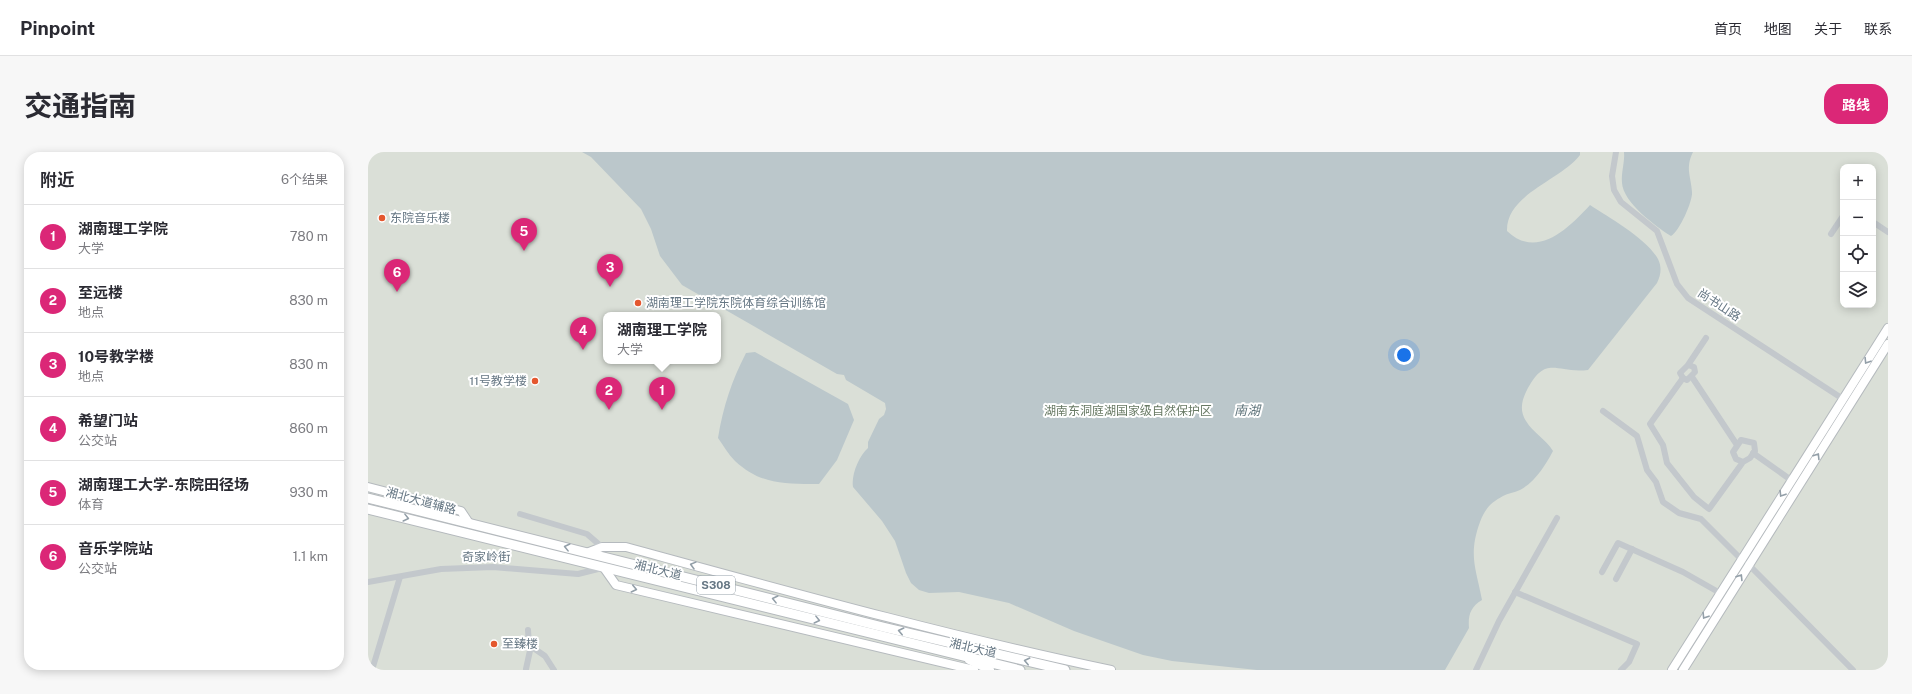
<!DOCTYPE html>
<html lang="zh">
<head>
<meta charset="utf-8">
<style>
	:root { --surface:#fff; --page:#f7f7f7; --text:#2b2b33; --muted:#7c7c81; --line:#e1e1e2; --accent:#db2777 }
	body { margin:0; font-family:"Public Sans","Noto Sans SC",sans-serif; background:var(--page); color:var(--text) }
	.controls { position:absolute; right:12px; top:12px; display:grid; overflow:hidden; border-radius:8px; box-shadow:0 2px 10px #0003 }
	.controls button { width:36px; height:36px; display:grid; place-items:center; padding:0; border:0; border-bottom:1px solid var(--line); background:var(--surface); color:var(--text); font:20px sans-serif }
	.you { position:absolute; left:1036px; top:203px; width:14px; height:14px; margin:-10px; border:3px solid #fff; border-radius:50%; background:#1a73e8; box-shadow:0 0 0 6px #1a73e833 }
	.badge { display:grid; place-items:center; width:26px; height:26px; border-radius:50%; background:var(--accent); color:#fff; font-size:13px; font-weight:700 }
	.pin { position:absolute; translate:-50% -33px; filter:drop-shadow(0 1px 2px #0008) }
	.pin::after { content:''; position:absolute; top:21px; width:14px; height:12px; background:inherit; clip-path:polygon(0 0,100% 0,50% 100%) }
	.popup { position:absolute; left:235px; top:160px; width:118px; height:52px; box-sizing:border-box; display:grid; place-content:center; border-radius:8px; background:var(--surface); filter:drop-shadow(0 1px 3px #0005); font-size:13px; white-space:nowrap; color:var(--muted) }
	.popup b { font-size:15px; color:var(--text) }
	.popup::after { content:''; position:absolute; left:50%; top:100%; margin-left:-8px; border:8px solid transparent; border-top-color:var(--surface) }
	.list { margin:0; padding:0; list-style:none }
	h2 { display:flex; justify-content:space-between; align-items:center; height:52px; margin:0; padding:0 16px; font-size:17px }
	h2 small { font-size:13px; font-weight:400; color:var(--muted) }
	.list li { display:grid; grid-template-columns:26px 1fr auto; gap:12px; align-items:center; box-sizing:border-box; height:64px; padding:0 16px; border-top:1px solid var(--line) }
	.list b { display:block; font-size:15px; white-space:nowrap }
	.list p { margin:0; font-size:13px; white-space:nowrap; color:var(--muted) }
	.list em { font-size:13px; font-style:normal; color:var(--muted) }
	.icon { flex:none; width:22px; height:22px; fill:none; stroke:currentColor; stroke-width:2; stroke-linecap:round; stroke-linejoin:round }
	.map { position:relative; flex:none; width:1520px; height:518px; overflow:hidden; border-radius:16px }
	header { display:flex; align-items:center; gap:24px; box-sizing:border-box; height:56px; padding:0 20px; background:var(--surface); border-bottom:1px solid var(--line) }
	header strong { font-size:19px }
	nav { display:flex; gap:22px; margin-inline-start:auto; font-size:14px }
	.intro { display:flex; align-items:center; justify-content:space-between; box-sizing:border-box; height:96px; padding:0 24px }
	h1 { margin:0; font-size:28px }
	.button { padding:10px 18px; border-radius:16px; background:var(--accent); color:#fff; font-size:14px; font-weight:700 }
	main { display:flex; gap:24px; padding:0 24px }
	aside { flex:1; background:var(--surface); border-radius:16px; box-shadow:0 2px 10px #0003 }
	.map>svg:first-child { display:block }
	.green { fill:#dadfd7; fill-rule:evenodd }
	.water { fill:#bbc7cb }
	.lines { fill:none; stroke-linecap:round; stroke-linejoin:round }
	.major-casing { stroke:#b5babe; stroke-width:10 }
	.highway-casing { stroke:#b4b9bd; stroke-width:11 }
	.minor { stroke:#c3c8cc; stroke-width:6 }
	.major { stroke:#fff; stroke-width:8 }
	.highway { stroke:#fff; stroke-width:9 }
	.oneway { stroke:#939fa8 }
	.poi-dot { fill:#e4572e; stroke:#fff; stroke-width:1.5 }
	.labels { text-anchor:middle; stroke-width:4; stroke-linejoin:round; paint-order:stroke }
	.shield { fill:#fff; stroke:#939fa8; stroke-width:1 }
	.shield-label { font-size:11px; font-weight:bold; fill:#657683 }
	.poi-label { font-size:12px; fill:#657683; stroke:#fff; text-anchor:start }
	.street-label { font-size:12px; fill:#657683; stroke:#fff }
	.park-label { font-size:12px; fill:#687a64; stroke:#fff }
	.water-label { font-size:13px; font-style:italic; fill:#60757c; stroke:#fff }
</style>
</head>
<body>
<header>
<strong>Pinpoint</strong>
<nav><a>首页</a><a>地图</a><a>关于</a><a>联系</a></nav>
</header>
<div class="intro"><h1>交通指南</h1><a class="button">路线</a></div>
<main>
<aside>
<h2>附近<small>6个结果</small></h2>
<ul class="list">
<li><span class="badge">1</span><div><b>湖南理工学院</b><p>大学</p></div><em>780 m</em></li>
<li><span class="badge">2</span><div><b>至远楼</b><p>地点</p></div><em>830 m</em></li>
<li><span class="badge">3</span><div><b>10号教学楼</b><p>地点</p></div><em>830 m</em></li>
<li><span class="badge">4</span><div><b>希望门站</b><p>公交站</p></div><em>860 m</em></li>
<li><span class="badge">5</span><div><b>湖南理工大学-东院田径场</b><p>体育</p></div><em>930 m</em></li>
<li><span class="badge">6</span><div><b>音乐学院站</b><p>公交站</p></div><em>1.1 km</em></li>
</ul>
</aside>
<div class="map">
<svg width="1520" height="518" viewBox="0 0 1520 518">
	<rect width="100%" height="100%" fill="#fafaf8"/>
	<path class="green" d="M 0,0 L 1520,0 L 1520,518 L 0,518 ZM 1475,15 L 1505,15 L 1505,153 L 1475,153 ZM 238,163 L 350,163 L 350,209 L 238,209 Z"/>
	<g class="water">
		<path d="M 214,0 L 1212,0 L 1212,3 C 1192,29 1138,42 1139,79 C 1169,108 1201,76 1222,53 C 1242,66 1279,87 1290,107 C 1294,115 1293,123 1289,131 L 1220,218 C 1187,222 1178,201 1158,240 C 1153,250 1152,260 1158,269 C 1165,281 1178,287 1185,299 C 1177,314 1167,330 1152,338 C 1146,341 1140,341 1135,344 C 1122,351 1117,357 1112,370 C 1100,403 1108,416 1114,448 C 1102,455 1100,464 1101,476 L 1077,518 L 889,518 L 804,509 L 775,503 L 706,479 L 641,451 L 591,440 L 561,441 L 551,438 L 543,431 L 538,421 L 527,389 L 514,369 L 485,335 C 483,323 491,304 500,296 L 500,290 L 511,267 L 516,263 L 518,257 L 517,251 L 478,228 L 476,223 L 469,222 L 314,133 L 292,104 L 283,77 L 273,57 L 223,5 Z"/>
		<path d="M 1256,0 L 1325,0 C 1317,16 1323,24 1324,40 C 1325,49 1311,80 1303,84 C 1287,74 1255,50 1254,31 C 1253,20 1257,10 1256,0 Z"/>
		<path d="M 387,200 L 480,252 L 486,268 L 469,308 L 451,332 C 417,332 393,333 367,309 C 360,302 355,293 350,286 C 355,255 364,228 378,201 Z"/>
	</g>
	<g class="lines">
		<g class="major-casing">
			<g id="major">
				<polyline points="0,335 93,359 101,371"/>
				<path d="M 221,400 L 234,395 L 258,395 C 419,439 580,484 743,518"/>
				<polyline points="236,416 248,433 606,518"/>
				<polyline points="601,508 622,518"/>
				<polyline points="1304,518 1520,176"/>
				<polyline points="1315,518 1520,192"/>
			</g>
		</g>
		<g class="highway-casing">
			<g id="highway">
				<polyline points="0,346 515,475 697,518"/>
				<polyline points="0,357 652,518"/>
			</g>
		</g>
		<g class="minor">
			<polyline points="1248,0 1244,24 1246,38 1253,50 1289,79 1309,132 1320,146 1475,247"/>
			<polyline points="1505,70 1520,80"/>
			<polyline points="1463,82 1475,64"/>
			<polyline points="1320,213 1312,221 1315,226 1319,228 1327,220 1326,215 1320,213 1338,186"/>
			<polyline points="1324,225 1369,293"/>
			<polyline points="1315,226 1282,272 1295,293 1299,311 1326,345 1341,357 1375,310 1382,306 1387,299 1386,291 1373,288 1365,300 1368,307 1375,310"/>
			<polyline points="1235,259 1269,284 1279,318 1288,330 1295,350 1311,361 1333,367 1373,407"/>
			<polyline points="1385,301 1423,328"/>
			<polyline points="152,362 219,382 234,395"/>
			<polyline points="1380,412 1485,518"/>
			<polyline points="1234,420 1250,391 1315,420 1352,441"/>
			<polyline points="1248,427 1264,397"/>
			<polyline points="0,430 73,417 125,415 210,422 234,416"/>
			<polyline points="1147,440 1269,492 1261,510 1253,518"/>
			<polyline points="160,478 161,493 177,504 186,518"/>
			<polyline points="158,517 163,494"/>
			<polyline points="4,518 32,425"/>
			<polyline points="1108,518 1131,469 1189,366"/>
		</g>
		<use href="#major" class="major"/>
		<use href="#highway" class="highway"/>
	</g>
	<defs><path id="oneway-chevron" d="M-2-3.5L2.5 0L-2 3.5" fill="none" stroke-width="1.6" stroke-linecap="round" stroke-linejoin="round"/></defs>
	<g class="oneway">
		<use href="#oneway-chevron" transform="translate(1499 209) rotate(122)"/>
		<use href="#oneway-chevron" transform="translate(1449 304) rotate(-58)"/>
		<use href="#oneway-chevron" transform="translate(1414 342) rotate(122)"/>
		<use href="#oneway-chevron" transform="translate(38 366) rotate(14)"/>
		<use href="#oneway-chevron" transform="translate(199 395) rotate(-166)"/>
		<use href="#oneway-chevron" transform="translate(325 413) rotate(-165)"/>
		<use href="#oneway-chevron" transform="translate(1372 425) rotate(-58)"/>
		<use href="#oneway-chevron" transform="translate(266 437) rotate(13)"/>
		<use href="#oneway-chevron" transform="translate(407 447) rotate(-166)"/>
		<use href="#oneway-chevron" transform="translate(1337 464) rotate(122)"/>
		<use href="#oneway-chevron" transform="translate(449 468) rotate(14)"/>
		<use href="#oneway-chevron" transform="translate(533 479) rotate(-167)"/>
		<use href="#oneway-chevron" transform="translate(659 509) rotate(-167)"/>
	</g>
	<g class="poi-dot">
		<circle cx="14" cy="66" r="4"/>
		<circle cx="270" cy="151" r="4"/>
		<circle cx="167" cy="229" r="4"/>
		<circle cx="126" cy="492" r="4"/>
	</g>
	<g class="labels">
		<rect class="shield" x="329" y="424" width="38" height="18" rx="3"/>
		<g class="shield-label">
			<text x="348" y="437">S308</text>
		</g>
		<g class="poi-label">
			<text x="22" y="70">东院音乐楼</text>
			<text x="278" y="155">湖南理工学院东院体育综合训练馆</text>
			<text x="159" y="233" text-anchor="end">11号教学楼</text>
			<text x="134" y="496">至臻楼</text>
		</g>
		<g class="street-label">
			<text transform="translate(1351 153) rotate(33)" y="4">尚书山路</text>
			<text transform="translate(53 349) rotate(15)" y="4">湘北大道辅路</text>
			<text x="118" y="409">奇家岭街</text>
			<text transform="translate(290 418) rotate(14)" y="4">湘北大道</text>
			<text transform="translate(605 496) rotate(13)" y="4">湘北大道</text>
		</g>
		<g class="park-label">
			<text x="760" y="263">湖南东洞庭湖国家级自然保护区</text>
		</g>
		<g class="water-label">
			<text x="879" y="263">南湖</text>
		</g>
	</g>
</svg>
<div class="controls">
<button>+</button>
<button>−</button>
<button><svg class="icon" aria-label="locate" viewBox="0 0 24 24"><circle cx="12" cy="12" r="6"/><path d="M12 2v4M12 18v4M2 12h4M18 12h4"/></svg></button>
<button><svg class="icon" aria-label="layers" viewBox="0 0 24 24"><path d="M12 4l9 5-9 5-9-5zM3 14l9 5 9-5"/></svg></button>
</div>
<div class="you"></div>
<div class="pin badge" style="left:294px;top:258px">1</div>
<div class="popup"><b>湖南理工学院</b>大学</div>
<div class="pin badge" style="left:241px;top:258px">2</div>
<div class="pin badge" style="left:242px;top:135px">3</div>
<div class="pin badge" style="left:215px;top:198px">4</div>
<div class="pin badge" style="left:156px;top:99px">5</div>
<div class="pin badge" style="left:29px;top:140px">6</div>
</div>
</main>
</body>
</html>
